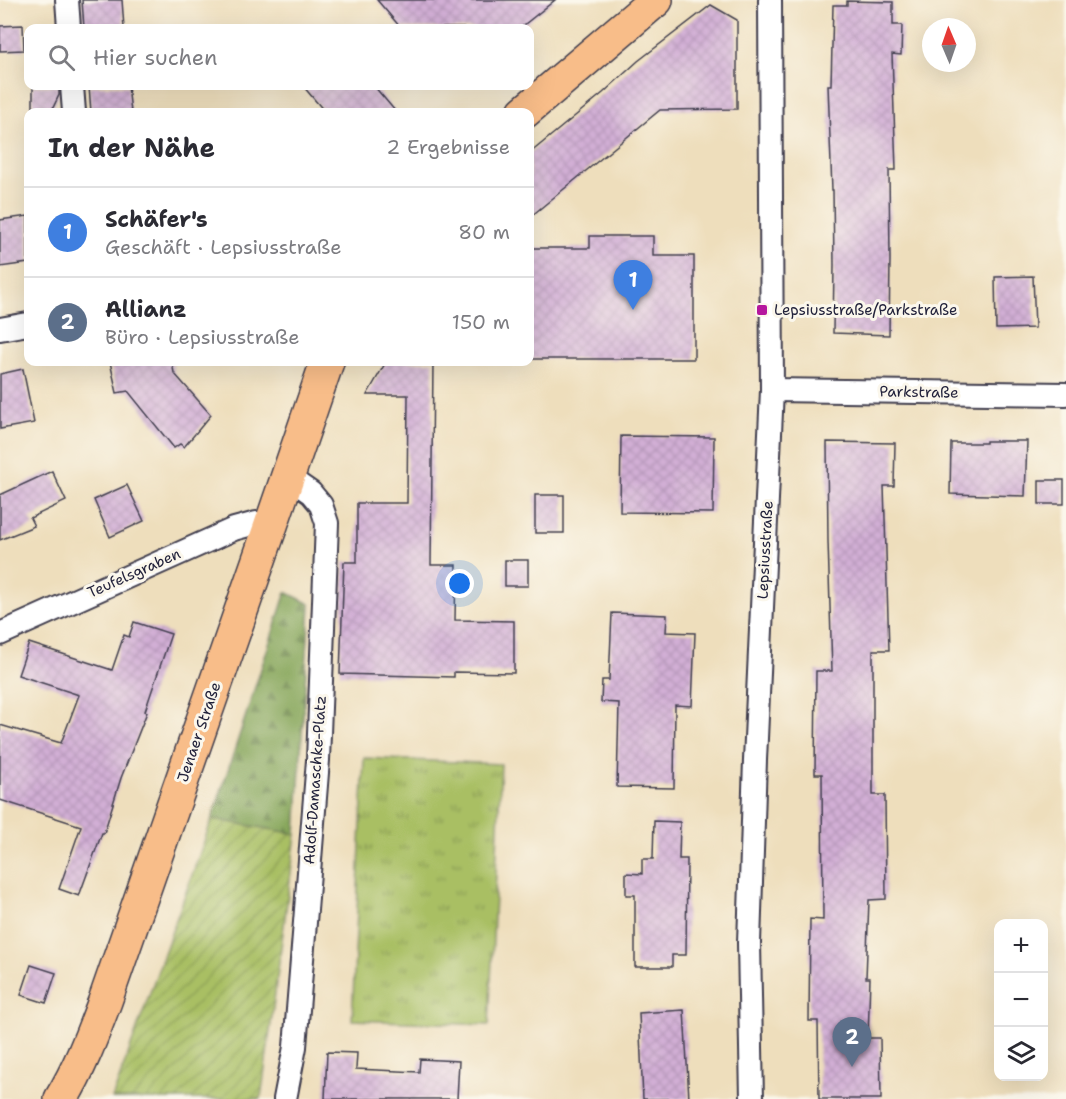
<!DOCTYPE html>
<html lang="de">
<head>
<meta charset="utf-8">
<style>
	:root { --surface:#fff; --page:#f7f7f7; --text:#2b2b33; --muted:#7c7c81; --line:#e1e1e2; --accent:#d93025 }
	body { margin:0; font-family:"Shantell Sans",sans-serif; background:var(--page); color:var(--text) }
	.controls { position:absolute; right:18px; bottom:18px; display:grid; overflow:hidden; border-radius:12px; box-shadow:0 6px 24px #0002 }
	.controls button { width:54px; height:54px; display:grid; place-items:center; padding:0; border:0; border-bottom:2px solid var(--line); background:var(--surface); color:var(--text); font:30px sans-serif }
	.compass { position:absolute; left:922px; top:18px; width:54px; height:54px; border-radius:50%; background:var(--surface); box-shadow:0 6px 24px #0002; rotate:358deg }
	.you { position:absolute; left:460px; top:584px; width:21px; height:21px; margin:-15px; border:4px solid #fff; border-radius:50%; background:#1a73e8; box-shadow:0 0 0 9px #1a73e833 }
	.badge { display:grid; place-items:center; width:39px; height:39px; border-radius:50%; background:var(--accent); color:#fff; font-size:20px; font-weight:700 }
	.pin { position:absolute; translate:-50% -50px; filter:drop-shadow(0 2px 3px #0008) }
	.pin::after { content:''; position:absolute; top:32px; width:21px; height:18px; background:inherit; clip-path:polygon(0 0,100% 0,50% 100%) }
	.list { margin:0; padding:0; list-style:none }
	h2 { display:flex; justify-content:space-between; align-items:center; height:78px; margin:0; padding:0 24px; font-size:26px }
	h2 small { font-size:20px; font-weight:400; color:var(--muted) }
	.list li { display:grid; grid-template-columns:39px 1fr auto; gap:18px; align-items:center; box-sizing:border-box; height:90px; padding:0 24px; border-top:2px solid var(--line) }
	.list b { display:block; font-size:22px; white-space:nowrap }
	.list p { margin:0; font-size:20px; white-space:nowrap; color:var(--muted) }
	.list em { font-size:20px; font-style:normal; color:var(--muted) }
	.icon { flex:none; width:33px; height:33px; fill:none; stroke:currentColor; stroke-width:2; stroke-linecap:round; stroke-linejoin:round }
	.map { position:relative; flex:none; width:1066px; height:1099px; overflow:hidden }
	.search { position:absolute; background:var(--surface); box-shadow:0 6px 24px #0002; left:24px; top:24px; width:510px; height:66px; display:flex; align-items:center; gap:15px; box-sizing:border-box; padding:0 21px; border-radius:12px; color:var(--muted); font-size:22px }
	.panel { position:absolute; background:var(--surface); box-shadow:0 6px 24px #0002; left:24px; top:108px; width:510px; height:258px; border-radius:12px }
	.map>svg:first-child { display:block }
	.forest { fill:url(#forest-firs); stroke:#54644a; stroke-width:1.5 }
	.park { fill:url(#park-tufts); stroke:#667050; stroke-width:1.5 }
	.garden { fill:url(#garden-furrows); stroke:#667050; stroke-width:1.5 }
	.building { fill:url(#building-cross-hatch) }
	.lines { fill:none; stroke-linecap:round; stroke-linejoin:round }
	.minor-casing { stroke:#413e4e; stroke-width:26 }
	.primary-casing { stroke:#413e4e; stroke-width:36 }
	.minor { stroke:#fff; stroke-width:22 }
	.primary { stroke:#f8bd89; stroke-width:33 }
	.poi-dot { fill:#b5179e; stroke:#fbf7ec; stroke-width:2 }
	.labels { text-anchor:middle; stroke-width:6; stroke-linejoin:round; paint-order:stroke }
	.poi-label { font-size:15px; fill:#22223b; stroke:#fbf7ec; text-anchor:start }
	.street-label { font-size:15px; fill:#22223b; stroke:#fbf7ec }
</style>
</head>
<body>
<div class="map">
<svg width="1066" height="1099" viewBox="0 0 1066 1099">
	<defs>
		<pattern id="forest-firs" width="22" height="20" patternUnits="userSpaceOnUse" patternTransform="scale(1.5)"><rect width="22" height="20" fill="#86a65a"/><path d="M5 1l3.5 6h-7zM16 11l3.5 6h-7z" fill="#6d874c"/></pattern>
		<pattern id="park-tufts" width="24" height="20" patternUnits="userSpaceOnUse" patternTransform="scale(1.5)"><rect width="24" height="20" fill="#a9bf64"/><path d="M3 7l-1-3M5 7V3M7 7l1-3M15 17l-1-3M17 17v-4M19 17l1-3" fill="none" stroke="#899b54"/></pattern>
		<pattern id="garden-furrows" width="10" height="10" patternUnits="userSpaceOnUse" patternTransform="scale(1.5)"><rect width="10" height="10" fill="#a9bf64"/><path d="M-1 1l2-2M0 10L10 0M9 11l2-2" fill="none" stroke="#899b54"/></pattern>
		<pattern id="building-cross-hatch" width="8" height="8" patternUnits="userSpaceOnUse" patternTransform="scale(1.5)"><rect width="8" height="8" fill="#d2afd5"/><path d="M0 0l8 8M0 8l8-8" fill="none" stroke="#b496b8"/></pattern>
	</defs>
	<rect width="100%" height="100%" fill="#fbf7ec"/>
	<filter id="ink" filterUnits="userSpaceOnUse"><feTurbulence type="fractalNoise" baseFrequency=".0167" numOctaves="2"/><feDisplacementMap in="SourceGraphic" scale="12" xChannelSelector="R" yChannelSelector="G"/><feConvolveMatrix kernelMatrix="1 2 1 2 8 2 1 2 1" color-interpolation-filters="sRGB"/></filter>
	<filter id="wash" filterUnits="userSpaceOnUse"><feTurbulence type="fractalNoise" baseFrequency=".008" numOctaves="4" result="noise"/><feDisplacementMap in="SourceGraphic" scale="24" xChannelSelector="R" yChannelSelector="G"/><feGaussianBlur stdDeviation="1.35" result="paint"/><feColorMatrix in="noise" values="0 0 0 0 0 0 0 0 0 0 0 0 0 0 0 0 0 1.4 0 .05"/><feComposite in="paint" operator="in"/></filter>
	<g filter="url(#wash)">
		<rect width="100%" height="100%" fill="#eedebc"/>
		<polygon class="forest" points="286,592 310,604 296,834 212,819"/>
		<polygon class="park" points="364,758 501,764 489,1025 352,1020"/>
		<polygon class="garden" points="212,819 296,834 261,1099 112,1099"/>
		<g id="blocks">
			<g class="building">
				<polygon points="82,0 122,0 124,28 84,28"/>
				<polygon points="377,0 555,0 520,28 401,28"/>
				<polygon points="847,1 893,2 893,25 902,25 901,55 892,54 896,170 889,170 890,259 889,335 833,333 834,265 833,190 832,190 828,85 831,85 833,5 847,5"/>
				<polygon points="711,5 737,20 737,109 660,110 530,217 530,153 603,93 638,61"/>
				<polygon points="23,25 24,50 0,51 0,26"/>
				<polygon points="33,86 59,86 59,95 51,112 33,112"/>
				<polygon points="89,86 128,86 131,112 91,112"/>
				<polygon points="303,86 374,86 396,112 325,112"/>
				<polygon points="28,216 28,263 0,267 0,220"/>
				<polygon points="590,236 653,236 653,256 694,256 694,359 530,359 530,248 590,248"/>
				<polygon points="1033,276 1035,328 996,329 995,277"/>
				<polygon points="110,362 172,362 174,373 211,415 184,447 180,444 174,448 128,391 117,393"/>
				<polygon points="386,362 433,362 431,565 456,565 455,620 514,621 514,673 454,672 454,677 340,674 344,562 357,562 357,503 407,503 408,395 367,395"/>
				<polygon points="23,369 34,423 0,429 0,374"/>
				<polygon points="621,436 714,437 713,513 620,512"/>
				<polygon points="986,441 1027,441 1025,496 950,494 951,443 986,443"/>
				<polygon points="827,442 895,443 894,486 884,486 889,650 873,650 873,795 885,795 886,899 869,900 866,978 870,978 868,1038 880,1038 881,1099 819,1099 818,1021 809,1021 810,919 823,920 822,774 815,774 816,671 832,671 828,541"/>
				<polygon points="52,471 66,501 30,518 34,526 0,540 0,495"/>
				<rect x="1039" y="480" width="25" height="24"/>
				<polygon points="127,485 144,521 110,537 94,500"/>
				<rect x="535" y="495" width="29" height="38"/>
				<rect x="505" y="560" width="23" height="26"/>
				<polygon points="612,613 667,615 666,632 695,633 692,706 675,705 674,788 617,787 619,703 601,702 602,680 609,680"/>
				<polygon points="134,622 171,634 145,711 147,712 121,778 104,833 102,833 79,896 59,889 81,826 0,800 0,725 61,743 79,695 18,675 29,643 112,670 124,635 129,637"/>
				<polygon points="654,821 680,822 679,859 687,859 686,955 672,955 672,967 635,967 635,895 626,895 626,873 642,874 642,859 653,859"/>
				<polygon points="31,965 56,973 46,1003 21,995"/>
				<polygon points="684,1010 689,1099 643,1099 639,1013"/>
				<polygon points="327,1052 357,1053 356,1069 419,1072 420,1059 459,1061 457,1099 325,1099"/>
			</g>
		</g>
	</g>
	<g filter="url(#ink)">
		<use href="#blocks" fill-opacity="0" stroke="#413e4e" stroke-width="1.5"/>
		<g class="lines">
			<g class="minor-casing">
				<g id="minor">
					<polyline points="67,0 69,28"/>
					<polyline points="72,86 74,112"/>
					<polyline points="0,329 28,324"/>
					<polyline points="772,390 1066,394"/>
					<polyline points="0,634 234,529 256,523 270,528"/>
					<polyline points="285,1099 295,1047 318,760 327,523 321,505 311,493 288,477"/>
					<polyline points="752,1099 749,943 755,760 772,390 770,0"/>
				</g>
			</g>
			<g class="primary-casing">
				<g id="primary">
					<polyline points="524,112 656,0"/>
					<path d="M 61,1099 C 80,1068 92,1035 105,1001 L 270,528 L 327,362"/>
				</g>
			</g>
			<use href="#minor" class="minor"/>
			<use href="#primary" class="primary"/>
		</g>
	</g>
	<rect class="poi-dot" x="756" y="304" width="12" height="12" rx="3"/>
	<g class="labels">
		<g class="poi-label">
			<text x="774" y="315">Lepsiusstraße/Parkstraße</text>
		</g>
		<g class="street-label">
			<text transform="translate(919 392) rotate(1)" y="5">Parkstraße</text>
			<text transform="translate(765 550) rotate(-87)" y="5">Lepsiusstraße</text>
			<text transform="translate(134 573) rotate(-24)" y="5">Teufelsgraben</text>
			<text transform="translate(199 732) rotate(-71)" y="5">Jenaer Straße</text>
			<text transform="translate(315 780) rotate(-86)" y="5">Adolf-Damaschke-Platz</text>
		</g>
	</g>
</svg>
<div class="controls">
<button>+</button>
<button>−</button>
<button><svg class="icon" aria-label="layers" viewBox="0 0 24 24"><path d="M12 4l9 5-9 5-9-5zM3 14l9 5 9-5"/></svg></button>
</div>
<svg class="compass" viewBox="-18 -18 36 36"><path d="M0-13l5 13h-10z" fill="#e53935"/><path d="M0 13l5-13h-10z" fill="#7c7c81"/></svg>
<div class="you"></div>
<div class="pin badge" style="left:633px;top:310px;background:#3f7fe0">1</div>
<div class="pin badge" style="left:852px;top:1067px;background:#5c6f8a">2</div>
<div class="search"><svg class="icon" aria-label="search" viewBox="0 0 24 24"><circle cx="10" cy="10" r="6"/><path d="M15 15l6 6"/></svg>Hier suchen</div>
<section class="panel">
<h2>In der Nähe<small>2 Ergebnisse</small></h2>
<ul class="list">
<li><span class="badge" style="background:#3f7fe0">1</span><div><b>Schäfer's</b><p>Geschäft · Lepsiusstraße</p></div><em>80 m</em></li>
<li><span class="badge" style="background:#5c6f8a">2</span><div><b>Allianz</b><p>Büro · Lepsiusstraße</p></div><em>150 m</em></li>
</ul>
</section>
</div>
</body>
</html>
